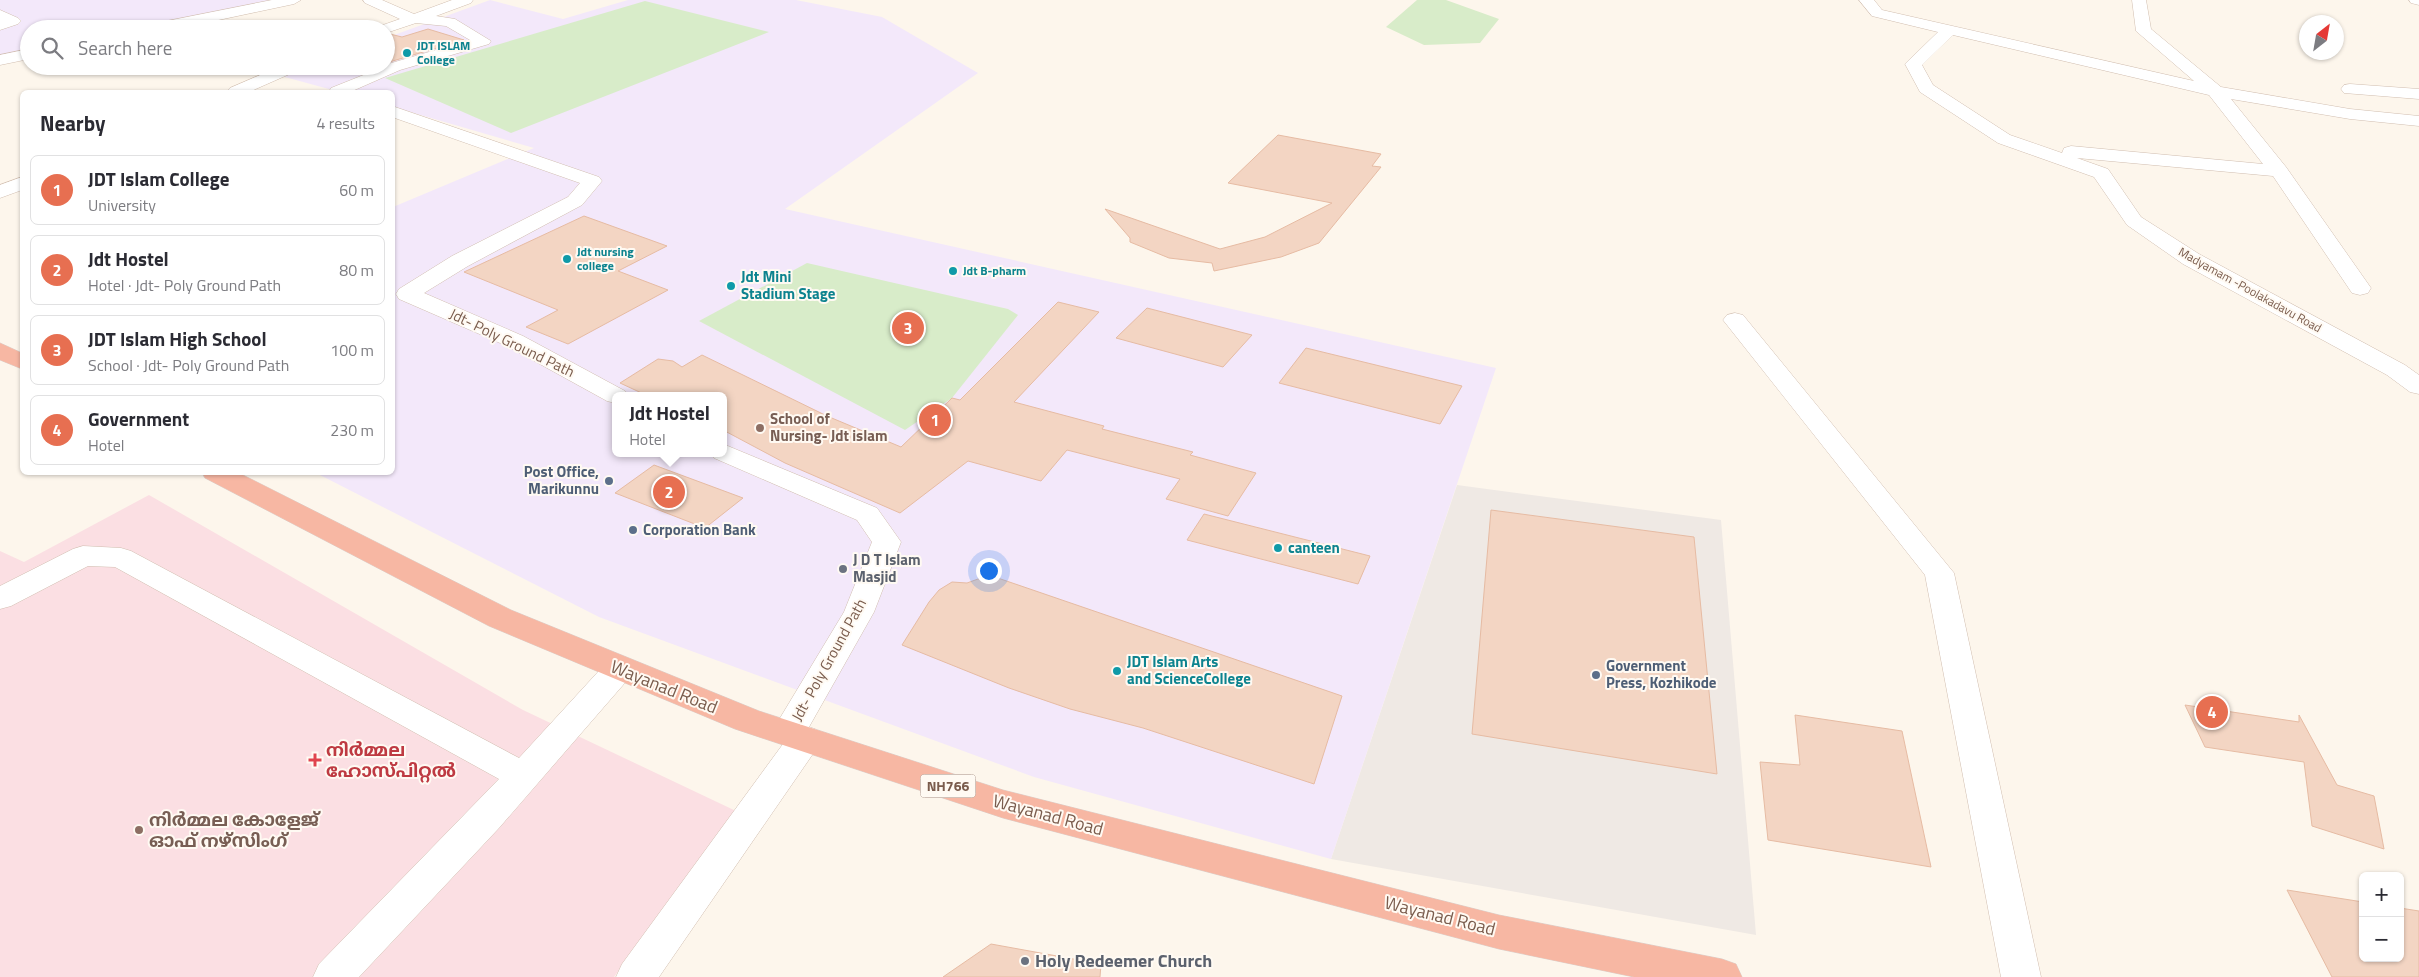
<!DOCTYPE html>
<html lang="en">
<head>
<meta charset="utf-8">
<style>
	:root { --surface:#fff; --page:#f7f7f7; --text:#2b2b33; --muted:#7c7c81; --line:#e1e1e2; --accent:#e76f51 }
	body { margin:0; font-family:"Titillium Web","Noto Sans Malayalam",sans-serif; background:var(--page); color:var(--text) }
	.controls { position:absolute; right:15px; bottom:15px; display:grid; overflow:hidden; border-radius:8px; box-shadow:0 1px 4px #0004 }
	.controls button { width:45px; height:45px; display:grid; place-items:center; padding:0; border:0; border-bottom:1px solid var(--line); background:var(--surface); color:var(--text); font:25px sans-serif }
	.compass { position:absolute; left:2299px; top:15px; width:45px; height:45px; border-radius:50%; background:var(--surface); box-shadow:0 1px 4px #0004; rotate:31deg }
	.you { position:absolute; left:988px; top:570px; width:18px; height:18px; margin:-12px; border:4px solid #fff; border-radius:50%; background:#1a73e8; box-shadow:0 0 0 8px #1a73e833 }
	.badge { display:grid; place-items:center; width:32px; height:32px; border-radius:50%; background:var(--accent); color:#fff; font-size:16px; font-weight:700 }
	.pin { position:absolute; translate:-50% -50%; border:2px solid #fff; box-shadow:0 1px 5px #0006 }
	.popup { position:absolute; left:612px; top:392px; width:115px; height:65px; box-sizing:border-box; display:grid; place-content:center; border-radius:8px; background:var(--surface); filter:drop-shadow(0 1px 4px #0005); font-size:16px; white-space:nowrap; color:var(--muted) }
	.popup b { font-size:19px; color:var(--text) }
	.popup::after { content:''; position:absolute; left:50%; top:100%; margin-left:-10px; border:10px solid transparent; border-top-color:var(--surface) }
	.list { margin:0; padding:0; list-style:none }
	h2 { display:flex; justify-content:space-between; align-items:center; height:65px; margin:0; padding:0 20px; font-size:21px }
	h2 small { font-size:16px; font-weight:400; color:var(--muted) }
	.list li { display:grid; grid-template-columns:32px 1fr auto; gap:15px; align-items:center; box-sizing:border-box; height:70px; margin:0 10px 10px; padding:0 10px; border:1px solid var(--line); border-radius:8px }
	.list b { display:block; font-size:19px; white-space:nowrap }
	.list p { margin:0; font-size:16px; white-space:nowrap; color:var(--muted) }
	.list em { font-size:16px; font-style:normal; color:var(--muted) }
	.icon { flex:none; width:28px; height:28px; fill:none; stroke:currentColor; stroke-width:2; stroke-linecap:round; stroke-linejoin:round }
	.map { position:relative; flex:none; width:2419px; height:977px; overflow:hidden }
	.search { position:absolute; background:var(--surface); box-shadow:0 1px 4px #0004; left:20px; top:20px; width:375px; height:55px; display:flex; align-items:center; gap:12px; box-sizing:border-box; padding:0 18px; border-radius:28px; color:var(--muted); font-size:19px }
	.panel { position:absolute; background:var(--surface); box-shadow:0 1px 4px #0004; left:20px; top:90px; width:375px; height:385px; border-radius:8px }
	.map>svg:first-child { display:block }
	.industrial { fill:#efe9e4 }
	.education { fill:#f3e8fa; fill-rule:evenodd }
	.medical { fill:#fbdfe3 }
	.green { fill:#d8ecc9 }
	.building { fill:#f3d5c3; stroke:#e6bba3 }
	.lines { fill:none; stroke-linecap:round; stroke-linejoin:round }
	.minor-casing { stroke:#d1beb0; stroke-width:1 }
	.highway-casing { stroke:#dad1cd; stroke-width:1 }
	.minor { fill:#fff; fill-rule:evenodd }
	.highway { fill:#f7b7a3; fill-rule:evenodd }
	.culture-dot { fill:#0f9aa8; stroke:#fffaf3; stroke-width:2 }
	.education-dot { fill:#8d6e63; stroke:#fffaf3; stroke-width:2 }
	.service-dot { fill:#5c6f8a; stroke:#fffaf3; stroke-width:2 }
	.worship-dot { fill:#6b7280; stroke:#fffaf3; stroke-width:2 }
	.health-dot { fill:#e0444e; stroke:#fffaf3; stroke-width:2 }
	.labels { text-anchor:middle; stroke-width:4; stroke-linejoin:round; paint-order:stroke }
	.far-culture-label { font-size:12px; font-weight:bold; fill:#0d838f; stroke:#fffaf3; text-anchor:start }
	.far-street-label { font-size:12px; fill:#7a5c4d; stroke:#fffaf3 }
	.shield { fill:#fffaf3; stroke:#a28b7f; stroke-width:1 }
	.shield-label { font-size:14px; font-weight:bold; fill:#7a5c4d }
	.culture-label { font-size:15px; font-weight:bold; fill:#0d838f; stroke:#fffaf3; text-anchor:start }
	.street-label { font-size:15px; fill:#7a5c4d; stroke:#fffaf3 }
	.education-label { font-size:15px; font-weight:bold; fill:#785e54; stroke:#fffaf3; text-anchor:start }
	.service-label { font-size:15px; font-weight:bold; fill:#4e5e75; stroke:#fffaf3; text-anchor:start }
	.worship-label { font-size:15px; font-weight:bold; fill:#5b616d; stroke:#fffaf3; text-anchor:start }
	.near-street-label { font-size:18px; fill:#7a5c4d; stroke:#fffaf3 }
	.near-health-label { font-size:18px; font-weight:bold; fill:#be3a42; stroke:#fffaf3; text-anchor:start }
	.near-education-label { font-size:18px; font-weight:bold; fill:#785e54; stroke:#fffaf3; text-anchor:start }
	.near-worship-label { font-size:18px; font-weight:bold; fill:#5b616d; stroke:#fffaf3; text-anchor:start }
</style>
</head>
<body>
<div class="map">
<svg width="2419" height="977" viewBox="0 0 2419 977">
	<rect width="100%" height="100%" fill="#fdf6ec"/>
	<polygon class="industrial" points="1457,485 1721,520 1756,935 1331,859"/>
	<g class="education">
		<polygon points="0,0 278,0 135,29 29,29 29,50 0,56"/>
		<path d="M 490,0 L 563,19 L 628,0 L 796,0 L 882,17 L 978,73 L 785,209 L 1496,368 L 1331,859 L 1034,777 L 599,617 L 316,473 L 392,472 L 393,207 L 534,148 L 393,107 L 392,92 L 340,92 L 281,76 L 308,66 L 386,66 L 386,38 ZM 615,396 L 723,396 L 723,453 L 615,453 Z"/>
	</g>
	<polygon class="medical" points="149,495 523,710 736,811 614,977 0,977 0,551 24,562"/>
	<g class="green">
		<polygon points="1417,0 1446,0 1499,19 1480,43 1424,45 1386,27"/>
		<polygon points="645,1 769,32 511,133 385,78"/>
		<polygon points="807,263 1008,309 1018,315 952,398 905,430 699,321"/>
	</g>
	<g class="building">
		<polygon points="428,29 464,40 386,63 386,35 390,34 402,37"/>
		<polygon points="1278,135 1381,154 1372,166 1381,167 1319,243 1281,257 1214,271 1212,263 1169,258 1130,242 1130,238 1105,209 1220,249 1265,237 1332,203 1228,183"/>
		<polygon points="584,216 667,246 618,271 668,290 568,344 526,327 558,310 464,272"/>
		<polygon points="1058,302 1099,312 1014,402 1104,426 1102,429 1193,452 1190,455 1256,473 1228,516 1166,499 1180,479 1067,450 1041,481 968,461 900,513 785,463 723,430 723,396 648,396 620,383 658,359 673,361 682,367 702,355 827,416 901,447 952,398 960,400"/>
		<polygon points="1147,308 1252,335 1223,367 1116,338"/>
		<polygon points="1306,348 1462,386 1440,424 1279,383"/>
		<polygon points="654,465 743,498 705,528 615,493"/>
		<polygon points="1491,510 1694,537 1717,774 1472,734"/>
		<polygon points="1204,514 1370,556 1358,584 1187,540"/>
		<polygon points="989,575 1342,696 1314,784 1143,728 1070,709 1009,688 902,645 929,602 939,590 952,582 967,583"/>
		<polygon points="2185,705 2299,722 2299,715 2337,785 2374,796 2384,849 2312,826 2304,762 2205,747"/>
		<polygon points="1795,715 1902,731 1931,867 1768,840 1760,762 1800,765"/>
		<polygon points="2287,890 2363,902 2363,958 2400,958 2400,908 2419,911 2419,977 2332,977"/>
		<polygon points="991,944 1101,964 1100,977 943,977"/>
	</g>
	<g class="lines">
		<g class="minor-casing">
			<g id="minor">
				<polygon points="272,0 301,0 294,4 176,29 144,29 152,24"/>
				<polygon points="363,0 382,0 414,14 452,0 473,0 471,3 436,16 455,19 491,41 489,44 400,70 350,92 329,92 331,88 386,66 388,64 470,40 446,26 416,23 386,33 386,29 377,29 380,26 400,19 365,3"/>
				<path d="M 1859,0 L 1874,0 L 1882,10 L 2194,81 L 2136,31 L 2132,0 L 2146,0 L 2151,29 L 2221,87 L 2350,109 L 2419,116 L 2419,126 L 2350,119 L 2231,99 L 2286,167 L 2371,288 L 2368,293 L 2360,295 L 2352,293 L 2273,176 L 2077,158 L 2108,169 L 2141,217 L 2199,254 L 2405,365 L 2419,375 L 2419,394 L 2410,392 L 2387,375 L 2183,264 L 2127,225 L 2094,177 L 1998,143 L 1920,92 L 1905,64 L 1938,32 L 1872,16 ZM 1953,35 L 2209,95 L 2263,164 L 2071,146 L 2064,148 L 2062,153 L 2010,135 L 1933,85 L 1922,65 Z"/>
				<polygon points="2409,0 2419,0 2419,5 2411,3"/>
				<polygon points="0,10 18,18 21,21 18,24 0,30"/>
				<polygon points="29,49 29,59 0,65 0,55"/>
				<polygon points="281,66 303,66 301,69 249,92 227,92 230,88"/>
				<polygon points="2350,84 2419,89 2419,99 2344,93 2341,89 2344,85"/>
				<polygon points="392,106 599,177 602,181 582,205 468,266 424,293 523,336 625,391 628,396 615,396 615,403 607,401 507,346 399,299 396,294 399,289 452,256 568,197 580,183 392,117"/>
				<polygon points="22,177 22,190 0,198 0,185"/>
				<polygon points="1735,313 1743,315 1954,573 2041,977 2001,977 1925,575 1727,325 1723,320 1727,315"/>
				<polygon points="723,444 877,508 901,542 874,612 809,727 817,730 822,739 817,748 659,977 616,977 622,964 783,744 776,742 771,733 844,612 872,542 857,520 714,458 711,453 723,453"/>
				<polygon points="83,546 121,548 131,551 519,758 608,661 619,657 630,661 635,669 630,677 499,828 359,977 313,977 319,964 499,779 115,567 88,566 11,606 0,609 0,586 73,549"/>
			</g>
		</g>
		<g class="highway-casing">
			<g id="highway">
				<polygon points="0,343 22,353 22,369 0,360"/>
				<polygon points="202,472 237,472 511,610 759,711 1003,790 1499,915 1722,959 1736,964 1742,977 1634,977 1499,949 1003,818 735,729 489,626 205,478"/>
			</g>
		</g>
		<use href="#minor" class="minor"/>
		<use href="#highway" class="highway"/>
	</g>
	<g class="culture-dot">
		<circle cx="407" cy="53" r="5"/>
		<circle cx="567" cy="259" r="5"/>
		<circle cx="953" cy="271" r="5"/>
		<circle cx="731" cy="286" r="5"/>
		<circle cx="1278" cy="548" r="5"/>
		<circle cx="1117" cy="671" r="5"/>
	</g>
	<g class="education-dot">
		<circle cx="760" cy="428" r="5"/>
		<circle cx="139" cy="830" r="5"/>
	</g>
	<g class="service-dot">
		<circle cx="609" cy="481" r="5"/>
		<circle cx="633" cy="530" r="5"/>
		<circle cx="1596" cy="675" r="5"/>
	</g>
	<g class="worship-dot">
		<circle cx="843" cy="569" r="5"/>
		<circle cx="1025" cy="961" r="5"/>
	</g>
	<path class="health-dot" d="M312.5 752.5h5v5h5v5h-5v5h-5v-5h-5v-5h5z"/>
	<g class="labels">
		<g class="far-culture-label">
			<text x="417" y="50">JDT ISLAM<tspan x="417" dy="14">College</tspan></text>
			<text x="577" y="256">Jdt nursing<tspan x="577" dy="14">college</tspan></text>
			<text x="963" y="275">Jdt B-pharm</text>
		</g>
		<g class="far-street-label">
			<text transform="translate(2250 290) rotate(29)" y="4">Madyamam -Poolakadavu Road</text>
		</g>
		<rect class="shield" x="920.5" y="774.5" width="55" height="23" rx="4"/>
		<g class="shield-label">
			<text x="948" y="791">NH766</text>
		</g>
		<g class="culture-label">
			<text x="741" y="282">Jdt Mini<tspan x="741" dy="17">Stadium Stage</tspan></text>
			<text x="1288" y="553">canteen</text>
			<text x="1127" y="667">JDT Islam Arts<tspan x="1127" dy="17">and ScienceCollege</tspan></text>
		</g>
		<g class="street-label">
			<text transform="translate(512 343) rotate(26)" y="5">Jdt- Poly Ground Path</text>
			<text transform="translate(829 660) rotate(-61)" y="5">Jdt- Poly Ground Path</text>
		</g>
		<g class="education-label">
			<text x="770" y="424">School of<tspan x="770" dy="17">Nursing- Jdt islam</tspan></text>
		</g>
		<g class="service-label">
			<text x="599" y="477" text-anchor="end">Post Office,<tspan x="599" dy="17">Marikunnu</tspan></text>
			<text x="643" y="535">Corporation Bank</text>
			<text x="1606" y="671">Government<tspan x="1606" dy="17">Press, Kozhikode</tspan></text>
		</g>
		<g class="worship-label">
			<text x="853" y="565">J D T Islam<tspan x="853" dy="17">Masjid</tspan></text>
		</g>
		<g class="near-street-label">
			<text transform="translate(664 687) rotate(22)" y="6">Wayanad Road</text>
			<text transform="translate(1048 815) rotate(15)" y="6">Wayanad Road</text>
			<text transform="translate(1440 916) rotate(14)" y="6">Wayanad Road</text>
		</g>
		<g class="near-health-label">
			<text x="326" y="756">നിർമ്മല<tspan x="326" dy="21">ഹോസ്പിറ്റൽ</tspan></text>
		</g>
		<g class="near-education-label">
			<text x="149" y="826">നിർമ്മല കോളേജ്<tspan x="149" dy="21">ഓഫ് നഴ്സിംഗ്</tspan></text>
		</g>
		<g class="near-worship-label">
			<text x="1035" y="967">Holy Redeemer Church</text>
		</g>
	</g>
</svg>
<div class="controls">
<button>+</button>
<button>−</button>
</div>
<svg class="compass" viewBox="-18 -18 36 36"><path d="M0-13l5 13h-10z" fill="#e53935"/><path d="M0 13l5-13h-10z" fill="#7c7c81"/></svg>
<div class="you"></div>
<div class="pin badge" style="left:935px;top:420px">1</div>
<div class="pin badge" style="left:669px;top:492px">2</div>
<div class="popup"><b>Jdt Hostel</b>Hotel</div>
<div class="pin badge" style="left:908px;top:328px">3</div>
<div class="pin badge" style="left:2212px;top:712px">4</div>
<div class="search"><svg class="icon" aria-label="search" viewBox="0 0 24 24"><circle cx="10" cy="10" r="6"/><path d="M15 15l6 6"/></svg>Search here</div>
<section class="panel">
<h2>Nearby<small>4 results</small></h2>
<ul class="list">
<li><span class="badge">1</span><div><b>JDT Islam College</b><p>University</p></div><em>60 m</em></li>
<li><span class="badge">2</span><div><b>Jdt Hostel</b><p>Hotel · Jdt- Poly Ground Path</p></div><em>80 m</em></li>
<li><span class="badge">3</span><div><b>JDT Islam High School</b><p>School · Jdt- Poly Ground Path</p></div><em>100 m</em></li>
<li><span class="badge">4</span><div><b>Government</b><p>Hotel</p></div><em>230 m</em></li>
</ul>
</section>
</div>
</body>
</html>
